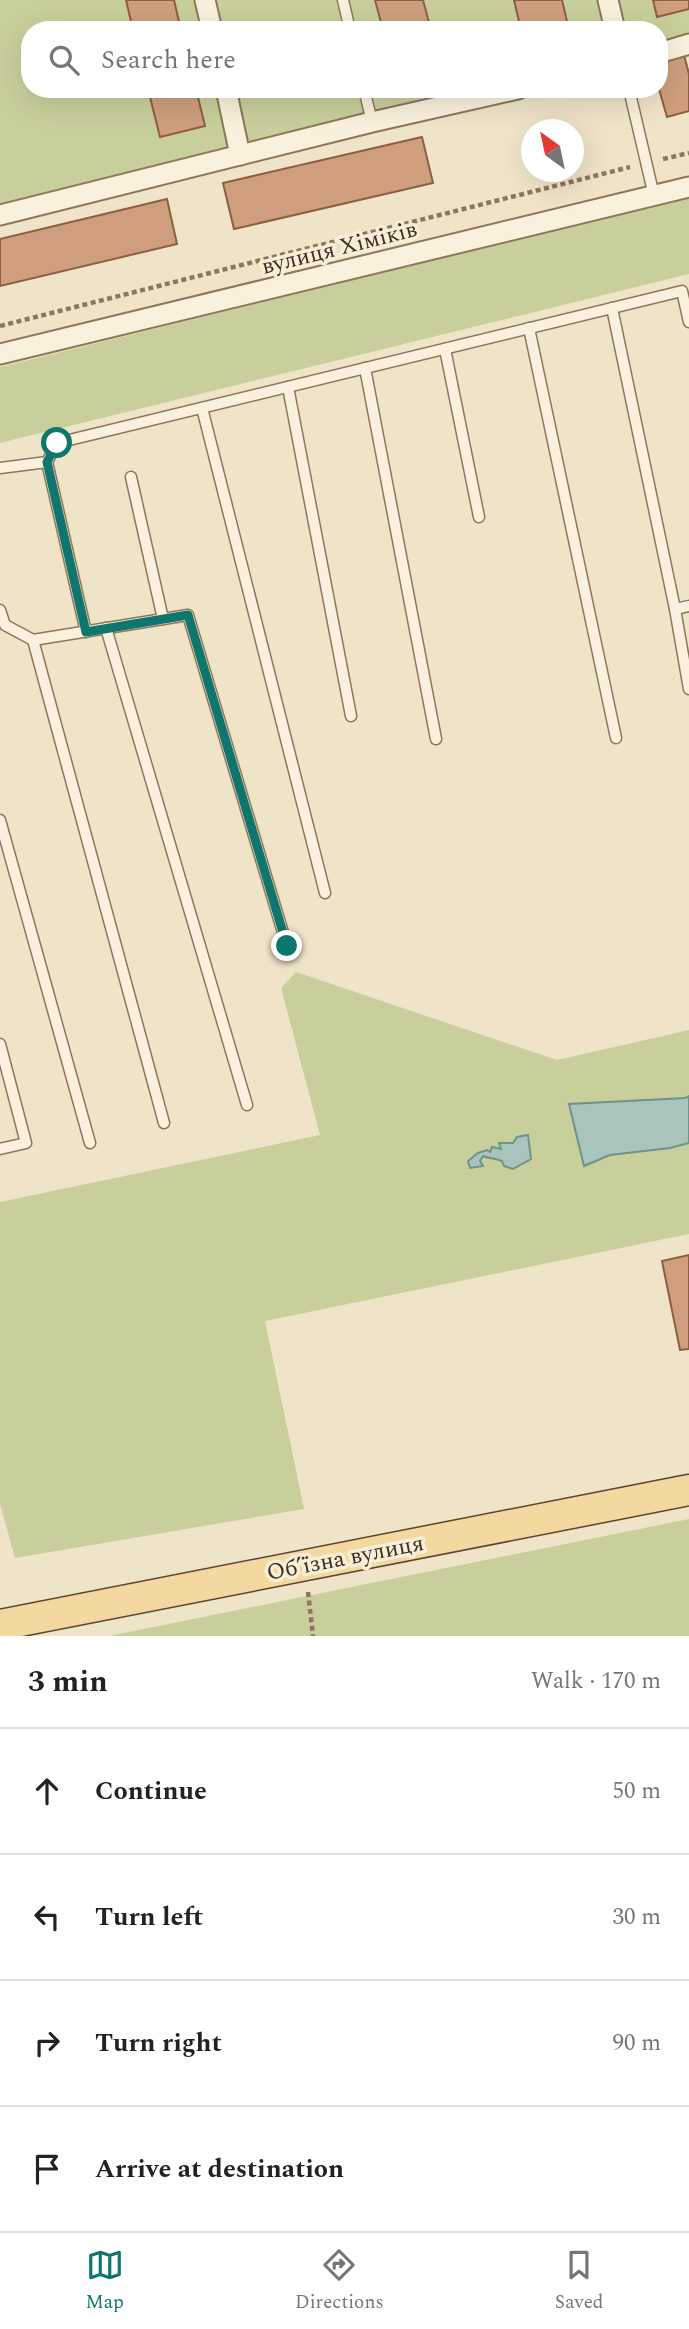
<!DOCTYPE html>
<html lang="en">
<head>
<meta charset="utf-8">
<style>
	:root { --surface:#fff; --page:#f6f6f6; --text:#222; --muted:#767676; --line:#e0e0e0; --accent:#0f766e }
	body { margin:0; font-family:Spectral,serif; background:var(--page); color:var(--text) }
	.compass { position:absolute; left:521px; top:119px; width:63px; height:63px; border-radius:50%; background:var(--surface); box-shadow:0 7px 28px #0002; rotate:327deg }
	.stop { position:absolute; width:21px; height:21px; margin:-16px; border:5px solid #0f766e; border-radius:50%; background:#fff }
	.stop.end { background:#0f766e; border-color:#fff; box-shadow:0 2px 7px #0008 }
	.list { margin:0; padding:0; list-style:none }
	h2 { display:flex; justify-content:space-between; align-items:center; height:91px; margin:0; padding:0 28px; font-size:30px }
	h2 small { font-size:23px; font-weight:400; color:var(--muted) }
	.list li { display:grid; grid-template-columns:46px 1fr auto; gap:21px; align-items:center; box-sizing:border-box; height:126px; padding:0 28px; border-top:2px solid var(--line) }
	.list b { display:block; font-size:26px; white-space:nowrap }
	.list em { font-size:23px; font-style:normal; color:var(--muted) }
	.icon { flex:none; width:38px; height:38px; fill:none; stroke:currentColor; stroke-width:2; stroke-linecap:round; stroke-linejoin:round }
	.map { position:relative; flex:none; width:689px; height:1636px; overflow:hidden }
	.search { position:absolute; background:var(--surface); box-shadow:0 7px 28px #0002; left:21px; right:21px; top:21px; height:77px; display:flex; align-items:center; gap:18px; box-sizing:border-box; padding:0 24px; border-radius:28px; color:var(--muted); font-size:26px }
	.sheet { height:595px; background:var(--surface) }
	nav { display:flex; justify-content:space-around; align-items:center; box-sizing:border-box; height:98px; border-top:2px solid var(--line); background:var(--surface); font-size:19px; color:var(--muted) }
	nav a { display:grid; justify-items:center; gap:4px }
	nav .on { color:var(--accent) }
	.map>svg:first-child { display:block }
	.green { fill:#c9cf9b }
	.water { fill:#a9c4bc; stroke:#6f938a; stroke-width:2 }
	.building { fill:#cf9f7d; stroke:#8d5f41; stroke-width:2 }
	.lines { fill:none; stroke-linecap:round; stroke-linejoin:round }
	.lane-casing { stroke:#8d765c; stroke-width:13 }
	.street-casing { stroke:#8d765c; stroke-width:23 }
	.primary-casing { stroke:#5b4430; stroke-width:33 }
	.path { stroke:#8d765c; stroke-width:4.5; stroke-dasharray:5 3.5; stroke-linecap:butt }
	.lane { stroke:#faf1dc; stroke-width:10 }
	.street { stroke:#faf1dc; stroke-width:19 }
	.primary { stroke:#f3d9a0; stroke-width:30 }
	.route { stroke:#0f766e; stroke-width:9 }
	.labels { text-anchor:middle; stroke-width:7; stroke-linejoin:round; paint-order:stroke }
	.street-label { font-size:23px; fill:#3d2e20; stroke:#f7eed8 }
</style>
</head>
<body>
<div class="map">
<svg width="689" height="1636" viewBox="0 0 689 1636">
	<rect width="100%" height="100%" fill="#f0e4c8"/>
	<g class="green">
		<polygon points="0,0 689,0 689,57 659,64 659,30 30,30 30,89 556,89 0,225"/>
		<polygon points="689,197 689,274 0,443 0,367"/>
		<polygon points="296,972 557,1060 689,1030 689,1234 265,1321 304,1509 15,1558 0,1504 0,1202 320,1135 281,988"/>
		<polygon points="689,1519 689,1636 109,1636"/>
	</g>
	<g class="water">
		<polygon points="689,1096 689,1143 670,1148 610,1155 584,1166 569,1104 685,1098"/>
		<path d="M 528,1135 L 531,1159 L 513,1169 L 504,1166 L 502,1161 C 495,1158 489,1159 483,1156 L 480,1161 L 483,1166 L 470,1168 L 468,1161 L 478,1153 L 487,1150 L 490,1152 L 492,1147 L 501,1149 L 499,1143 L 513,1143 L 517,1137 Z"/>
	</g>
	<g class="building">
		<polygon points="126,0 174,0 181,30 133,30"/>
		<polygon points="375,0 423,0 431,30 383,30"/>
		<polygon points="514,0 562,0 569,30 521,30"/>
		<polygon points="653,0 689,0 689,9 657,17"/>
		<polygon points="683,51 689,74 689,111 667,117 659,89 659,58"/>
		<polygon points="148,89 196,89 205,126 160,137"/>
		<polygon points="422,137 433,183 234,229 223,183"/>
		<polygon points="167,199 177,244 0,286 0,239"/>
		<polygon points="689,1255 689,1349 680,1350 662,1261"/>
	</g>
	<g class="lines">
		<g class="lane-casing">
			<g id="lane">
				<polyline points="343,0 350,30"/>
				<polyline points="364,89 372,122"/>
				<polyline points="629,89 654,196"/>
				<polyline points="612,308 675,609"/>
				<polyline points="529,328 616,738"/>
				<polyline points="445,349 479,517"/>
				<polyline points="365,368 436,739"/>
				<polyline points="288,387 351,716"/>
				<polyline points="202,408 325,893"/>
				<polyline points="47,462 86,632"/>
				<polyline points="0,468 47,462 57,443 682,291 689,322"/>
				<polyline points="131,477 163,619"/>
				<polyline points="689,606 675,609 689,689"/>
				<polyline points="0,610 5,625 33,640 188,615 287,946"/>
				<polyline points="106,628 247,1105"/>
				<polyline points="33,640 164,1123"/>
				<polyline points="0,820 90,1143"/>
				<polyline points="0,1044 26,1143 0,1149"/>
			</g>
		</g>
		<g class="street-casing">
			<g id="street">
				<polyline points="205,0 212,30"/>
				<polyline points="608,0 615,30"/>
				<polyline points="659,53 689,44"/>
				<polyline points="226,89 240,155"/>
				<polyline points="0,215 372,122 518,89"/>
				<polyline points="0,354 689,187"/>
			</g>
		</g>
		<g class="primary-casing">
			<polyline id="primary" points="0,1625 689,1490"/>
		</g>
		<g class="path">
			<polyline points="663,159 689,153"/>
			<polyline points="0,326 630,167"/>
			<polyline points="308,1592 313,1636"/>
		</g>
		<use href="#lane" class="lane"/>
		<use href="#street" class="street"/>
		<use href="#primary" class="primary"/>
	</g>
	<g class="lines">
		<polyline class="route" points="57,443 47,462 86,632 188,615 287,946"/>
	</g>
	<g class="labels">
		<g class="street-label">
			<text transform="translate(339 247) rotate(-14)" y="8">вулиця Хіміків</text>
			<text transform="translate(345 1557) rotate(-11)" y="8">Обʼїзна вулиця</text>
		</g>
	</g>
</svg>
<svg class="compass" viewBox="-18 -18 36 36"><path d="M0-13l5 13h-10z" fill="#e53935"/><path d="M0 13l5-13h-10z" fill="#767676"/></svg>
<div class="stop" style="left:57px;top:443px"></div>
<div class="stop end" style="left:287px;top:946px"></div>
<div class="search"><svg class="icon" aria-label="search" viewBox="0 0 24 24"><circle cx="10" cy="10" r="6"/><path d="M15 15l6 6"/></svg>Search here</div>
</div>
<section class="sheet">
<h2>3 min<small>Walk · 170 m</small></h2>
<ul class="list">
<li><svg class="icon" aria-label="ahead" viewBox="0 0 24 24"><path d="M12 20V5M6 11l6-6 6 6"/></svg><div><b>Continue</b></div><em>50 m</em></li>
<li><svg class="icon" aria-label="left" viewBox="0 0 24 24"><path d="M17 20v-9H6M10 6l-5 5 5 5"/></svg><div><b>Turn left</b></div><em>30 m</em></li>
<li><svg class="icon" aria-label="right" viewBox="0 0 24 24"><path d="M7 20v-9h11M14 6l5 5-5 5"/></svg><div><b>Turn right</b></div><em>90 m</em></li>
<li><svg class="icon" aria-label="arrive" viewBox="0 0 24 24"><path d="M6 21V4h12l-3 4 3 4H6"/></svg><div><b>Arrive at destination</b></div></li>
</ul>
</section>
<nav>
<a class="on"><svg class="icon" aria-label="map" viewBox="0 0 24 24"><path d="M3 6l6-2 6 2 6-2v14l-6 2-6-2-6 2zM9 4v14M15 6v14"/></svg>Map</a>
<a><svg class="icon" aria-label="directions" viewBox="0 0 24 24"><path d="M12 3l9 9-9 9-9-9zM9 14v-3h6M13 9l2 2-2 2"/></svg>Directions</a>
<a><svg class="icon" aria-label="saved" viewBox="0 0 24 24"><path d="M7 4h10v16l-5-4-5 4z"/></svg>Saved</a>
</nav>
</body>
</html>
